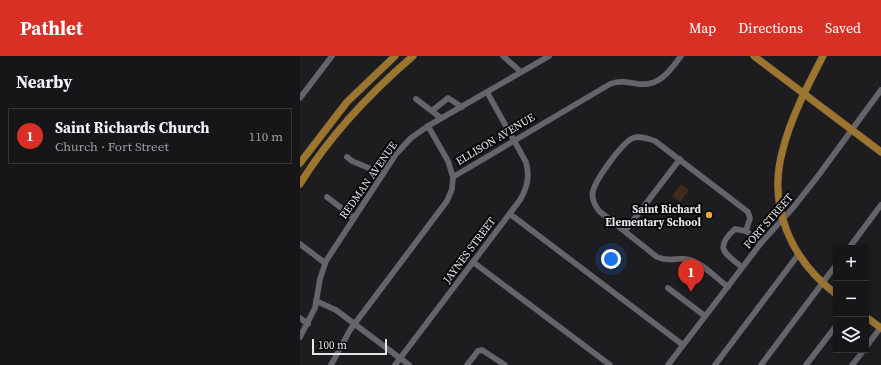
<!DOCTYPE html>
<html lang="en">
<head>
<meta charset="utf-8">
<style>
	:root { --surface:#161618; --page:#232325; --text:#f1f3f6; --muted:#9e9fa2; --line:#353537; --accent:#d93025 }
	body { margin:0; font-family:"Source Serif 4",serif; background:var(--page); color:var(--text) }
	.controls { position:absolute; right:12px; bottom:12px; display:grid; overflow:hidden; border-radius:0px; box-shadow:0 2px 10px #0003 }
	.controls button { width:36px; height:36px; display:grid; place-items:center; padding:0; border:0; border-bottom:1px solid var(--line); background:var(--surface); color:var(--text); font:20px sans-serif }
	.scale { position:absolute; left:12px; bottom:10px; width:75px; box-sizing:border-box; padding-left:4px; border:2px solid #e6e5e8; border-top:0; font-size:11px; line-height:14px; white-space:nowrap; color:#e6e5e8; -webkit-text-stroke:3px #080709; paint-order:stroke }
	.you { position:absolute; left:311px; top:203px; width:14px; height:14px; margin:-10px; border:3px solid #fff; border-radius:50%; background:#1a73e8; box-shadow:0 0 0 6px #1a73e833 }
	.badge { display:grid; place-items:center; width:26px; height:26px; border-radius:50%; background:var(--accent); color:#fff; font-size:13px; font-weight:700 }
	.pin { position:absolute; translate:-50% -33px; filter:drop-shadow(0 1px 2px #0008) }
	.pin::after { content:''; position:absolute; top:21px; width:14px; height:12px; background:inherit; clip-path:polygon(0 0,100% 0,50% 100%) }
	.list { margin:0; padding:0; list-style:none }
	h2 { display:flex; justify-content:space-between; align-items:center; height:52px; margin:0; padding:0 16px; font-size:17px }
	h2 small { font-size:13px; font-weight:400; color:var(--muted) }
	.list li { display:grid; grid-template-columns:26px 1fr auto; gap:12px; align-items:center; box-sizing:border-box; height:56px; margin:0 8px 8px; padding:0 8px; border:1px solid var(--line); border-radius:0px }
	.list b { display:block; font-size:15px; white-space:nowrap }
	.list p { margin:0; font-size:13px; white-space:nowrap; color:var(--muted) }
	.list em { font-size:13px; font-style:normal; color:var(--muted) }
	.icon { flex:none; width:22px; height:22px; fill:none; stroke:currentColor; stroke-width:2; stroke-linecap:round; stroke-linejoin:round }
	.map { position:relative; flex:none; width:581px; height:309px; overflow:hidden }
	header { display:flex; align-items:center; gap:24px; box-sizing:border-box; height:56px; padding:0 20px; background:var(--accent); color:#fff }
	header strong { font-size:19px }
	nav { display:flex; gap:22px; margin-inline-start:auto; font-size:14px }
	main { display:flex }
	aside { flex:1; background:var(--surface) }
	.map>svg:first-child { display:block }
	.green { fill:#3c2c18 }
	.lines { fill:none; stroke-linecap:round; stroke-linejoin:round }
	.minor-casing { stroke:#39383b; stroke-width:6 }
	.major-casing { stroke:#39383b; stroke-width:8 }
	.minor { stroke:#656468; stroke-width:5.5 }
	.major { stroke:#9d752e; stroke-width:7 }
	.poi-dot { fill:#eea73d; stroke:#080709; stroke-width:1.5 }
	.labels { text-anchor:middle; stroke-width:4; stroke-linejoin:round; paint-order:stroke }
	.street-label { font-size:11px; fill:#e6e5e8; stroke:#080709 }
	.poi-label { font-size:11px; font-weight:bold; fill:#e6e5e8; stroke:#080709; text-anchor:end }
</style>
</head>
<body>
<header>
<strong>Pathlet</strong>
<nav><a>Map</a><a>Directions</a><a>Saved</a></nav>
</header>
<main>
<aside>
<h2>Nearby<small></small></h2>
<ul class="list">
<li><span class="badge">1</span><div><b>Saint Richards Church</b><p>Church · Fort Street</p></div><em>110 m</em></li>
</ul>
</aside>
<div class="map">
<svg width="581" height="309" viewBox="0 0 581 309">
	<rect width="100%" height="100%" fill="#1d1d20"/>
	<polygon class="green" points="381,128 389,134 380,146 372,140"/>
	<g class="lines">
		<g class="minor-casing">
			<g id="minor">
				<polyline points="203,0 221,16"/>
				<polyline points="0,42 32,0"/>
				<polyline points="116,43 141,62"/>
				<polyline points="133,54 148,42 162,51"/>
				<polyline points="128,70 148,105 153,121"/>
				<polyline points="47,101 52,105 83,118"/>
				<polyline points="27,141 54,162"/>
				<polyline points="210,158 383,289"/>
				<polyline points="325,175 380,103"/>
				<polyline points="446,175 461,187"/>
				<polyline points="0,188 25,207"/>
				<polyline points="549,192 581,149"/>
				<polyline points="173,206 310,309"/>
				<path d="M 428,231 C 416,222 400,204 385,203 C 373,202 369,206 357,201 L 299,155 C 295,149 291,143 293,135 C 296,123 320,90 331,83 C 338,79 347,82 355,85 L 448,156 L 450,162 L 446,175 L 435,173 C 414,192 424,197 442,211"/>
				<polyline points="368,232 405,260"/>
				<polyline points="16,245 36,254 109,309"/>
				<polyline points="0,262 8,268"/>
				<polyline points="0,281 15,252 20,223 26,205 96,98 111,82 128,70 249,0"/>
				<polyline points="566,291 581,271"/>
				<path d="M 31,309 L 50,274 L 147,145 L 152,133 L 153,121 L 310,28 C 320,24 327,26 338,28 C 359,31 370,15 381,0"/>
				<path d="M 95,309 L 220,144 C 227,132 230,121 226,106 L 187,36"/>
				<polyline points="167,309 178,295 182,294 205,309"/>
				<polyline points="368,309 461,187 492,153 518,120 581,34"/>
				<polyline points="415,309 498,199"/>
				<polyline points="461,309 536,209"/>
				<polyline points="506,309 536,270"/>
				<polyline points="552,309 564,294"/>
			</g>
		</g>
		<g class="major-casing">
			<g id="major">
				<polyline points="454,0 581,96"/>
				<path d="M 523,0 C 508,29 491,61 483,93 C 467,149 490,203 536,238"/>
				<polyline points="0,107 47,46 95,0"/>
				<path d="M 0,128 C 30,79 70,37 113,0"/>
				<polyline points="566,261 581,272"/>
			</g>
		</g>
		<use href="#minor" class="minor"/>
		<use href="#major" class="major"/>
	</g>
	<circle class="poi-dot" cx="409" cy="159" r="4"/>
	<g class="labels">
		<g class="street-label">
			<text transform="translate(195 83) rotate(-31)" y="4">ELLISON AVENUE</text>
			<text transform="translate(68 124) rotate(-55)" y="4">REDMAN AVENUE</text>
			<text transform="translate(468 165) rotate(-49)" y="4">FORT STREET</text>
			<text transform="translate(169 194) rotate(-53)" y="4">JAYNES STREET</text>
		</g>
		<g class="poi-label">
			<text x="401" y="157">Saint Richard<tspan x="401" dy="13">Elementary School</tspan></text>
		</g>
	</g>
</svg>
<div class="controls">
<button>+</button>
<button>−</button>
<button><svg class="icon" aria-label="layers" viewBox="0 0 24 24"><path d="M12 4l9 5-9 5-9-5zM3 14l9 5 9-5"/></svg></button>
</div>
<div class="scale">100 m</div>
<div class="you"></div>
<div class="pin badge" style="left:391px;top:236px">1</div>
</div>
</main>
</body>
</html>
